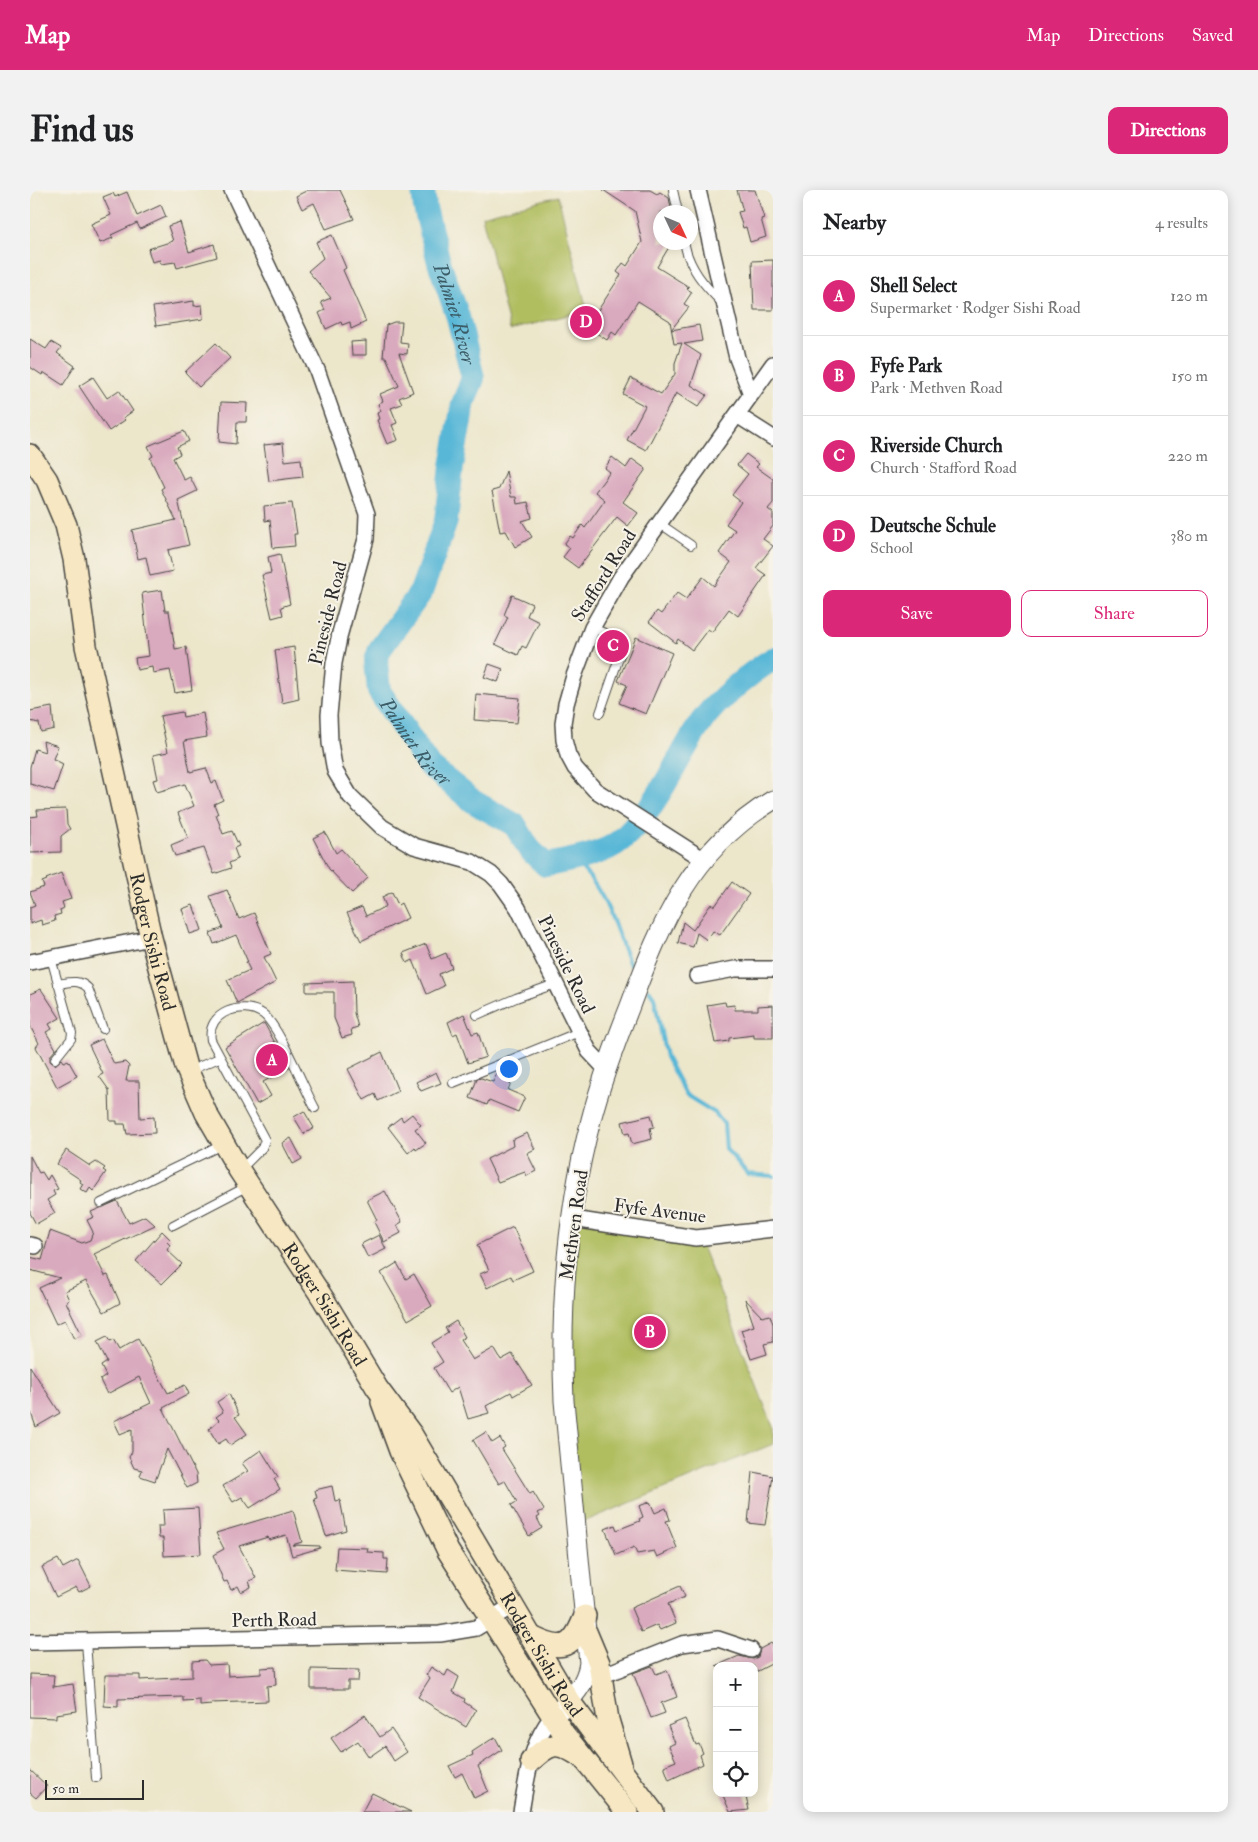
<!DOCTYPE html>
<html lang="en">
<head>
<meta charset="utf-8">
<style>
	:root { --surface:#fff; --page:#f2f2f2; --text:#202124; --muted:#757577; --line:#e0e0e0; --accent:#db2777 }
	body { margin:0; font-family:"IM FELL Double Pica",serif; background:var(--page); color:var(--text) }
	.controls { position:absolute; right:15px; bottom:15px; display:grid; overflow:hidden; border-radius:10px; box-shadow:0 2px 12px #0003 }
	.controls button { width:45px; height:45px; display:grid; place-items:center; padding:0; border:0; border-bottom:1px solid var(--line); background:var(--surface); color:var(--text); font:25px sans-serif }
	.compass { position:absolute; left:623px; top:15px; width:45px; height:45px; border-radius:50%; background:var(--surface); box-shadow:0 2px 12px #0003; rotate:134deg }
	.scale { position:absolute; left:15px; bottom:12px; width:99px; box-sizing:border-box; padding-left:5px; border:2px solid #2b2b2b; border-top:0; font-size:14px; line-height:18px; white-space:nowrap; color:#2b2b2b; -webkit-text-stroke:4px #f7f3e8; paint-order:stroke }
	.you { position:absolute; left:478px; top:878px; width:18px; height:18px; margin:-12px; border:4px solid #fff; border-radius:50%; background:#1a73e8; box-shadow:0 0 0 8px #1a73e833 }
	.badge { display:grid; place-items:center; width:32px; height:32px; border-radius:50%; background:var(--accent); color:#fff; font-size:16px; font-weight:700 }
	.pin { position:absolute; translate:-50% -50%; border:2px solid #fff; box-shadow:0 1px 5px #0006 }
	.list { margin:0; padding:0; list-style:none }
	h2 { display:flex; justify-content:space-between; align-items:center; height:65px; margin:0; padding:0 20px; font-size:21px }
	h2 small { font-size:16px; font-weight:400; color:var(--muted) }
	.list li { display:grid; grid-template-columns:32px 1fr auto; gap:15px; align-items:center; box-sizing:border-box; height:80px; padding:0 20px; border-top:1px solid var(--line) }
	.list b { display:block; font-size:19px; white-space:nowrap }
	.list p { margin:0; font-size:16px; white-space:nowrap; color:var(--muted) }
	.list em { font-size:16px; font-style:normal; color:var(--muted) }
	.actions { display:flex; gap:10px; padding:15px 20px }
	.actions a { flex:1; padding:11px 0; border:1px solid var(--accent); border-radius:10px; text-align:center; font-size:18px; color:var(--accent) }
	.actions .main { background:var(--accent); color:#fff }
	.icon { flex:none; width:28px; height:28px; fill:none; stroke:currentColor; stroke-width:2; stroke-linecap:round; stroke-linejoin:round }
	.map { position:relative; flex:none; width:743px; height:1622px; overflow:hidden; border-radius:10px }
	header { display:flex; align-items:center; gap:30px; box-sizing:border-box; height:70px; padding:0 25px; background:var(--accent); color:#fff }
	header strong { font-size:24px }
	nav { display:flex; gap:28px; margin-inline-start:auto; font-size:18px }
	.intro { display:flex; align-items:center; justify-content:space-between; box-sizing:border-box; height:120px; padding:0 30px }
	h1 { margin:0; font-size:35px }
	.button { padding:12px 22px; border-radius:10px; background:var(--accent); color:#fff; font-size:18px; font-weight:700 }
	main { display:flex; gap:30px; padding:0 30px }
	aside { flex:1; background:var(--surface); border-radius:10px; box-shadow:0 2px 12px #0003 }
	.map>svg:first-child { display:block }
	.green { fill:#b1be60; stroke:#6e7446 }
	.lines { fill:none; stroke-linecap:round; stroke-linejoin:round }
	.stream { stroke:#59b7d7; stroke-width:4 }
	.river { stroke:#59b7d7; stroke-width:24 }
	.building { fill:#d9a9bd }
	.service-casing { stroke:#484743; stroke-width:10 }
	.minor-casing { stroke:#484743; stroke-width:18 }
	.tertiary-casing { stroke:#484743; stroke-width:21 }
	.secondary-casing { stroke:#484743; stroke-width:24 }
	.service { stroke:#fff; stroke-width:8 }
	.minor { stroke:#fff; stroke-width:15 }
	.tertiary { stroke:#fff; stroke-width:19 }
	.secondary { stroke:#f7e8c3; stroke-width:21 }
	.labels { text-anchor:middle; stroke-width:4; stroke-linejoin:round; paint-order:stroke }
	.street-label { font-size:19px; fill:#2b2b2b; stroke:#f7f3e8 }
	.water-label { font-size:20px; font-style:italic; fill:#3b5c67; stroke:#f7f3e8 }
</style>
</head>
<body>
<header>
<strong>Map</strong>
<nav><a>Map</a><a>Directions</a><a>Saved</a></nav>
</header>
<div class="intro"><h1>Find us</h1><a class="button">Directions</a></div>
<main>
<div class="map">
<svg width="743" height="1622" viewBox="0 0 743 1622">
	<rect width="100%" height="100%" fill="#f7f3e8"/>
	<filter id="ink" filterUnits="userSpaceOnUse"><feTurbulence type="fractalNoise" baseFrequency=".02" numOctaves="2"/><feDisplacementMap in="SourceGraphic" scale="10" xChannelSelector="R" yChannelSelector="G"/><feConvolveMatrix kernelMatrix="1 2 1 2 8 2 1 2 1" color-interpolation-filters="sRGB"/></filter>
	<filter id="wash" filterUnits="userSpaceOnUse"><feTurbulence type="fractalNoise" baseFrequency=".0096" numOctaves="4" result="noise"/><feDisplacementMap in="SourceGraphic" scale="20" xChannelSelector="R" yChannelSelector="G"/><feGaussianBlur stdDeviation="1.12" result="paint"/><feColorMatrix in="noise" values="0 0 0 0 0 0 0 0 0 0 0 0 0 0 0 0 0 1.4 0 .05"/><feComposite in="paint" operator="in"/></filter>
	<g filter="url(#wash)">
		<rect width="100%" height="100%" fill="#ece6cb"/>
		<g class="green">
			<polygon points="528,6 557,120 480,140 452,26"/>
			<polygon points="544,1027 668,1046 743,1237 743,1254 546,1335 534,1182"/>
		</g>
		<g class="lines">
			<g class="stream">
				<path d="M 543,670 C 575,696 585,738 600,775"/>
				<polyline points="619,800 624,807 636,867 656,905 685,923 694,934 696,959 718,984 743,986"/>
			</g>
			<path class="river" id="s1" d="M 393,0 L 395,18 L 409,72 L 428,127 L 443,188 L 433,214 L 422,276 L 416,331 L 391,402 L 350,459 L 346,471 L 349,501 L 398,575 L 444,612 L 485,635 L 499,659 L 516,675 C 537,671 574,665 591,650 C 628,618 645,571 672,531 C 688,509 720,483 743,469"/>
		</g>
		<g id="blocks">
			<g class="building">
				<polygon points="278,0 310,0 324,29 296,39 284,13 272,19 266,6"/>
				<polygon points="573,0 620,0 627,4 630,2 639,8 642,22 630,22 630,52 642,52 627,77 659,97 657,99 662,102 654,114 659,117 641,140 669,135 672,151 654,154 671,165 661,195 677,205 668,217 646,203 616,260 597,250 615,216 593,204 601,188 631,204 645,184 645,173 652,153 644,154 640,131 608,111 586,145 582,142 577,150 557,137 591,85 587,82 593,73 597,76 612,52 605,21"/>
				<polygon points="707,0 725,0 734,28 731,29 736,47 720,52 716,37 713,38 708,22 713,21"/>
				<polygon points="97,2 107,26 131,15 136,27 110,39 107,33 81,45 83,48 70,53 61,34 81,25 73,7 83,3 85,7"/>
				<polygon points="150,32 159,62 184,54 187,67 147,78 145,72 131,74 130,70 122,72 118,59 143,51 138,36"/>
				<polygon points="302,45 316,78 313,80 336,132 321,139 320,132 312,135 311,132 296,139 289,123 295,120 291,112 301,108 278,81 293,68 286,52"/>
				<polygon points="743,70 743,120 724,120 722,71"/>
				<polygon points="164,111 164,116 172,115 173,129 126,136 123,117"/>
				<polygon points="364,132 372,132 370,152 378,153 377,164 369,163 383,202 369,208 372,214 361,218 367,233 362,235 368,250 357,254 347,230 349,229 347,223 351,221 348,214 353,211 350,204 369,196 356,167 353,167 356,135"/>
				<polygon points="0,149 16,159 21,152 31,158 27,163 45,176 33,195 13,182 12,185 0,177"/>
				<polygon points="336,151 336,165 322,165 321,152"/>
				<polygon points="186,153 200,168 169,197 155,182"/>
				<polygon points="63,187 77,208 89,200 103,221 93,228 95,230 79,241 49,196"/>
				<polygon points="191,212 217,213 216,232 207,232 206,254 189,252"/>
				<polygon points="154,241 159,251 147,257 150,264 143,268 154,290 160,287 167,301 148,310 159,355 138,360 143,381 120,386 116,367 108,369 102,340 146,330 131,299 134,297 120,268 123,266 118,256"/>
				<polygon points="253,253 255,271 271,269 273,287 239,291 234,255"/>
				<polygon points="716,264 729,274 726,277 743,289 743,313 738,319 743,323 743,336 733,349 743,356 726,378 736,385 708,426 699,419 682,442 678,439 662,460 648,449 646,453 619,432 627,421 631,424 647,403 656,409 673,387 684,396 701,372 689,363 705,340 696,334 711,312 702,305 718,284 707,275"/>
				<polygon points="582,267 596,278 602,269 616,279 593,312 608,323 598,336 587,327 548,378 533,367 540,358 534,354 540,346 543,348 552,335 555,338 575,310 565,302 580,282 575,278"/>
				<polygon points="476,281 481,307 486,307 487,314 498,312 502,328 492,331 502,347 485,357 476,341 470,342 462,301 469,299"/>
				<polygon points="262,313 267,344 264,344 265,356 243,358 240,330 235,331 234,316"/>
				<polygon points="250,364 260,414 251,417 253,425 242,428 232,385 241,383 238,367"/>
				<polygon points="132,400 135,421 139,421 145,459 156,457 162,500 145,503 140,480 123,483 122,477 107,480 105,468 119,466 112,403"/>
				<polygon points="482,405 502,414 497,426 509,432 496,458 492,456 488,465 465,454 478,427 474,425"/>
				<polygon points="606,447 642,463 616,524 589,513 597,495 588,491"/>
				<polygon points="264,457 269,509 252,513 245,460"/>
				<polygon points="459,474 473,479 468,492 454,487"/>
				<polygon points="446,504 490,508 487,533 444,530"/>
				<polygon points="22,517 24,539 11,542 9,533 0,531 0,521"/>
				<polygon points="152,522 153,527 173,523 177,547 154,551 160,582 176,578 182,593 186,591 193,610 184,614 188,624 186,624 193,644 202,641 209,656 204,658 208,669 199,673 201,678 184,684 174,658 145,666 141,655 158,648 148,623 164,616 155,594 127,602 123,590 128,589 123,565 138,562 130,526"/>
				<polygon points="13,551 28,556 23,569 33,574 24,601 0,594 0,577 5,559 15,562"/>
				<polygon points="36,619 37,634 40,639 31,646 31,662 0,663 0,627 8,626 7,620"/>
				<polygon points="295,642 306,663 311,659 338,688 322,703 299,679 283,648"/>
				<polygon points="31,683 41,709 32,712 34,718 30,720 31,724 24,726 25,731 12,735 11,730 0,734 0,717 5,715 0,702 14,697 12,692 17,690 16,689"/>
				<polygon points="702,692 719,704 690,745 683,741 677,750 667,743 663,757 648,753 653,732 663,740 681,714 685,716"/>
				<polygon points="197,700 209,729 224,723 241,764 234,767 246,792 207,813 197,790 220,780 216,772 218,772 206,745 184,754 180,743 193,738 180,706"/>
				<polygon points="362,702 368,715 371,713 378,728 331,751 317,723 332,717 336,726 356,716 352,707"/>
				<polygon points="163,715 172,740 160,744 152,719"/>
				<polygon points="396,754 402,769 416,763 422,778 409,784 414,796 397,804 383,770 377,773 373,763"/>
				<polygon points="323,791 324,823 328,837 321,839 322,845 312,848 304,828 304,802 276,802 276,793"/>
				<polygon points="11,799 30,828 19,834 22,839 16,842 26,859 20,866 20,871 25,875 32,869 34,872 38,870 47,886 27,897 6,857 9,853 0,836 0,804"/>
				<polygon points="695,812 696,816 704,815 705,820 728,820 728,816 743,815 743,848 724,848 724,845 699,848 699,851 685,853 677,815"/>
				<polygon points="434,824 442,844 448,842 456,867 438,873 427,843 423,845 418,832"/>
				<polygon points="234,833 259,878 233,892 241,906 227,914 195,857"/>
				<polygon points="72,849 84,874 95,872 99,876 96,891 109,891 110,928 124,927 125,943 97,944 95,934 87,934 87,931 80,931 79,900 69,886 73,884 59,855"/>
				<polygon points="352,862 368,901 348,911 345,904 334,910 318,879"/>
				<polygon points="468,881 483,887 478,900 495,907 488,922 459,910 457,915 440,908 447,889 451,888 463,892"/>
				<polygon points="406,882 411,893 391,901 386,892"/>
				<polygon points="274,921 284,938 274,944 264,927"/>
				<polygon points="382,924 391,935 385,939 396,953 386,960 385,957 378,963 358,937 371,927 373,931"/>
				<polygon points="621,925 624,937 620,938 622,949 602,954 599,943 595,944 592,932"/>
				<polygon points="497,943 505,959 497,963 506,981 497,986 495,982 468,992 457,969 483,956 482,950"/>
				<polygon points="261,948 272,969 263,974 252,953"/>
				<polygon points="36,960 60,976 66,972 75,978 73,980 76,982 63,1001 60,998 57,1003 50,999 53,994 50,992 51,990 27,974"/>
				<polygon points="0,966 9,983 12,982 17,990 20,985 28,999 23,1001 25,1005 17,1010 25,1023 6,1034 0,1023"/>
				<polygon points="355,1001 372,1032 367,1035 371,1043 354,1052 344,1032 347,1030 337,1010"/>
				<polygon points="87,1011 99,1033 115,1026 125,1035 64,1064 75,1086 78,1085 90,1113 74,1122 56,1091 35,1101 39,1110 36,1112 52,1145 44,1149 35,1130 26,1134 9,1098 30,1088 0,1080 0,1067 12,1070 20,1041 52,1053 60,1050 63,1042 57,1030 64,1027 61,1022"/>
				<polygon points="483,1037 503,1081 483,1090 481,1086 457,1098 450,1084 459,1080 447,1055"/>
				<polygon points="132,1041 140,1049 137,1052 140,1055 137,1060 152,1074 132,1094 106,1071"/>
				<polygon points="349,1045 356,1059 338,1068 331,1054"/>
				<polygon points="367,1073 376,1089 384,1084 402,1116 378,1130 351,1083"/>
				<polygon points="715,1109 732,1127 740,1125 743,1134 743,1152 734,1154 737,1164 721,1169 711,1140 724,1136"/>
				<polygon points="426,1131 435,1147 430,1150 443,1170 464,1158 471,1170 482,1164 502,1195 483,1206 481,1202 456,1216 459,1223 438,1229 428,1197 419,1203 404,1178 413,1172 401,1153 418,1142 415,1138"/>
				<polygon points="77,1147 80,1152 83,1150 89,1160 108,1149 138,1203 155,1195 159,1204 133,1218 166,1284 167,1293 157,1298 137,1259 125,1291 110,1286 112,1280 104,1278 99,1267 102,1262 102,1239 90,1244 84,1231 121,1213 109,1187 77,1204 70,1190 76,1186 71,1176 77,1172 67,1152"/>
				<polygon points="0,1176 30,1223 6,1237 0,1220"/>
				<polygon points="199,1204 209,1225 205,1227 217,1244 200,1255 196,1249 188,1254 179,1239 189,1230 186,1227 193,1222 187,1212"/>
				<polygon points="456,1242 462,1253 470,1248 475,1257 472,1259 500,1304 503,1302 514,1320 508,1323 510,1326 507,1328 512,1338 499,1346 481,1315 487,1312 475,1291 469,1294 443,1250"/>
				<polygon points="231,1260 248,1287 244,1289 250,1299 220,1318 212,1307 203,1312 193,1296 218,1281 212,1273"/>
				<polygon points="723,1282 743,1286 735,1335 718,1333"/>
				<polygon points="302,1296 305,1311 310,1310 316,1340 296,1346 284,1309 287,1308 285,1300"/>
				<polygon points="620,1312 625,1323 636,1318 640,1330 636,1331 647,1358 627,1367 624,1361 607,1364 604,1357 586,1365 575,1339 585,1335 587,1340 610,1331 609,1329 613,1327 609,1316"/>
				<polygon points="168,1318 171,1364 134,1366 133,1348 129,1348 128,1336 134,1336 133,1320"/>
				<polygon points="263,1320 272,1352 262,1355 290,1356 290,1358 262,1366 256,1345 239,1350 238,1347 209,1356 226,1388 219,1391 221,1397 211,1402 208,1396 201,1400 197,1391 194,1392 183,1365 194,1359 186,1343"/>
				<polygon points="307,1357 338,1358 337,1362 354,1363 354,1369 358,1369 357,1384 305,1380"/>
				<polygon points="28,1369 33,1378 48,1370 61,1396 49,1402 46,1397 26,1407 12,1377"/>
				<polygon points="650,1396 655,1407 638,1414 646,1433 630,1440 627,1435 611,1442 601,1418"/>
				<polygon points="743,1452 743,1473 724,1483 724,1476 686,1476 709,1466 723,1469 728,1467 730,1459"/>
				<polygon points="175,1470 179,1475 197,1474 198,1486 231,1484 231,1478 245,1477 246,1495 237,1496 238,1511 181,1513 182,1515 170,1516 170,1510 153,1511 153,1507 88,1509 88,1517 74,1516 75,1485 110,1485 110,1490 162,1487 162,1471"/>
				<polygon points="622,1476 626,1484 637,1480 647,1507 631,1513 635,1523 621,1528 603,1483"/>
				<polygon points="401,1477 415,1486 418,1480 429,1487 423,1502 435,1509 434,1512 446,1520 436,1537 388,1507 400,1488 396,1485"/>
				<polygon points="281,1479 329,1480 328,1491 318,1491 318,1499 281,1499"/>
				<polygon points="0,1484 24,1485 23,1497 43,1494 47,1521 26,1524 26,1528 0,1527"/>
				<polygon points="335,1525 350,1547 361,1539 377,1562 364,1571 355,1556 339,1567 328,1551 311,1562 301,1548"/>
				<polygon points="655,1529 666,1555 669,1554 673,1563 670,1565 673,1574 639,1590 634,1576 646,1571 639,1556 645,1553 638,1536"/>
				<polygon points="465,1547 472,1560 448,1576 458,1601 444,1608 432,1583 425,1587 419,1576 443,1565 442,1562"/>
				<polygon points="0,1580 17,1596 6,1608 0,1603"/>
				<polygon points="342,1603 381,1622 332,1622"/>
				<polygon points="692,1603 715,1603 719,1620 700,1622"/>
			</g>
		</g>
	</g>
	<g filter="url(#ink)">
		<use href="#blocks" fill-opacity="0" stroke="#484743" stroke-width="1"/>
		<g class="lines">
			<g class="service-casing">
				<g id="service">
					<polyline points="643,0 648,22"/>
					<path d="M 654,52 C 659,78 674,95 692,113"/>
					<polyline points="629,333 661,355"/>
					<polyline points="562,438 585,447 593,456 570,523"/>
					<polyline points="21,768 42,843 41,849 25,869"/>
					<path d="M 28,794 C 40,792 49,789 58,798 L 73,839"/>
					<polyline points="447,825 486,808 525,794"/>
					<polyline points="159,881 189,868"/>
					<polyline points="423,893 549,842"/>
					<path d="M 211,979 L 232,958 L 235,950 L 181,850 C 176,822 213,810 233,824 C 249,836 274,898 285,918"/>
					<polyline points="71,1013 192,955"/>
					<polyline points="143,1035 218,996"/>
					<polyline points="56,1452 66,1588"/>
				</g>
			</g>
			<g class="minor-casing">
				<g id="minor">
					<polyline points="202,0 287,180 337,324 336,349 310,443 304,473 299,525 300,553 305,581 320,606 352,637 384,656 442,672 461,684 471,694 488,718 559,861 576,879"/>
					<polyline points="668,0 707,168 721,204"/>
					<polyline points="707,225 743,248"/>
					<polyline points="673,669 565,600 545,578 538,565 534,550 533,533 536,514 544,486 562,438 591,387 743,174"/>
					<polyline points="0,772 121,748"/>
					<polyline points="667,786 705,779 743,779"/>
					<polyline points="543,1029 666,1048 743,1039"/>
					<polyline points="0,1055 5,1056"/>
					<polyline points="0,1452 410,1444 446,1438 482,1416"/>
					<polyline points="571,1486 652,1454 688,1449 721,1460"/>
					<path d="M 491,1622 C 497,1589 500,1553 522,1527"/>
				</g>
			</g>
			<g class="tertiary-casing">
				<path id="tertiary" d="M 529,1521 C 543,1507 556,1494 559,1473 L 534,1211 C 530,1119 537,1020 561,930 C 571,891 585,854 600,816 C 632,730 661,660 743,610"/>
			</g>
			<g class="secondary-casing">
				<g id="secondary">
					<path id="s2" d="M 0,265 L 17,290 L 36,335 L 44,369 L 56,456 L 121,748 L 156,877 L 176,923 L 209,980 L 294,1110 L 347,1198 L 382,1245 L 539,1511 L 623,1622"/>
					<polyline points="352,1212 370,1261 418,1361 534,1544 597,1622"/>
					<polyline points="556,1442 569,1473 578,1530 591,1574"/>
					<path d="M 502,1447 C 533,1462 542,1459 555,1426"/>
					<path d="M 501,1571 C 521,1552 527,1551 550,1566"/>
				</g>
			</g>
			<use href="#service" class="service"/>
			<use href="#minor" class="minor"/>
			<use href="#tertiary" class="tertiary"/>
			<use href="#secondary" class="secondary"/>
		</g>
	</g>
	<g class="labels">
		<g class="street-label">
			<text transform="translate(573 385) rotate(-58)" y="7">Stafford Road</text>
			<text transform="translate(297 423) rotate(-76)" y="7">Pineside Road</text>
			<text dy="7" stroke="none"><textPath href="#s2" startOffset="505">Rodger Sishi Road</textPath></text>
			<text transform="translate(537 774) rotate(64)" y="7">Pineside Road</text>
			<text transform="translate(630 1020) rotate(7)" y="7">Fyfe Avenue</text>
			<text transform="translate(543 1035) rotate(-82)" y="7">Methven Road</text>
			<text dy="7" stroke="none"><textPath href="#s2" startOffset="910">Rodger Sishi Road</textPath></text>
			<text transform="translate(244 1429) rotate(-1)" y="7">Perth Road</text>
			<text dy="7" stroke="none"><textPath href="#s2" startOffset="1322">Rodger Sishi Road</textPath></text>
		</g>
		<g class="water-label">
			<text dy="7" stroke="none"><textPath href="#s1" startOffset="128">Palmiet River</textPath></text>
			<text dy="7" stroke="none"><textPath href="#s1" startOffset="592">Palmiet River</textPath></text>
		</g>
	</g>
</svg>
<div class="controls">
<button>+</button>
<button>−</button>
<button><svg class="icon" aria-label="locate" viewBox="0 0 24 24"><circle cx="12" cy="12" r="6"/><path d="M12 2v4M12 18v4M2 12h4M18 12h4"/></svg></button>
</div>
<svg class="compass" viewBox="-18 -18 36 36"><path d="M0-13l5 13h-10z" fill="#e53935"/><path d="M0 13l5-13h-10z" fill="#757577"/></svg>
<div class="scale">50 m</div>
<div class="you"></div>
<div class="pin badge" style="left:242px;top:870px">A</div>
<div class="pin badge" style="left:620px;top:1142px">B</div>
<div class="pin badge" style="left:583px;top:456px">C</div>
<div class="pin badge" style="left:556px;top:132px">D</div>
</div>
<aside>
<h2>Nearby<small>4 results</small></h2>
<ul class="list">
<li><span class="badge">A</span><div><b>Shell Select</b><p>Supermarket · Rodger Sishi Road</p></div><em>120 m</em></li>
<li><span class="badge">B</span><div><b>Fyfe Park</b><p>Park · Methven Road</p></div><em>150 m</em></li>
<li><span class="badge">C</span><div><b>Riverside Church</b><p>Church · Stafford Road</p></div><em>220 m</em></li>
<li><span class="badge">D</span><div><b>Deutsche Schule</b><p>School</p></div><em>380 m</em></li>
</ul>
<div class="actions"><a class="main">Save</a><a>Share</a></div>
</aside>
</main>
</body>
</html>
